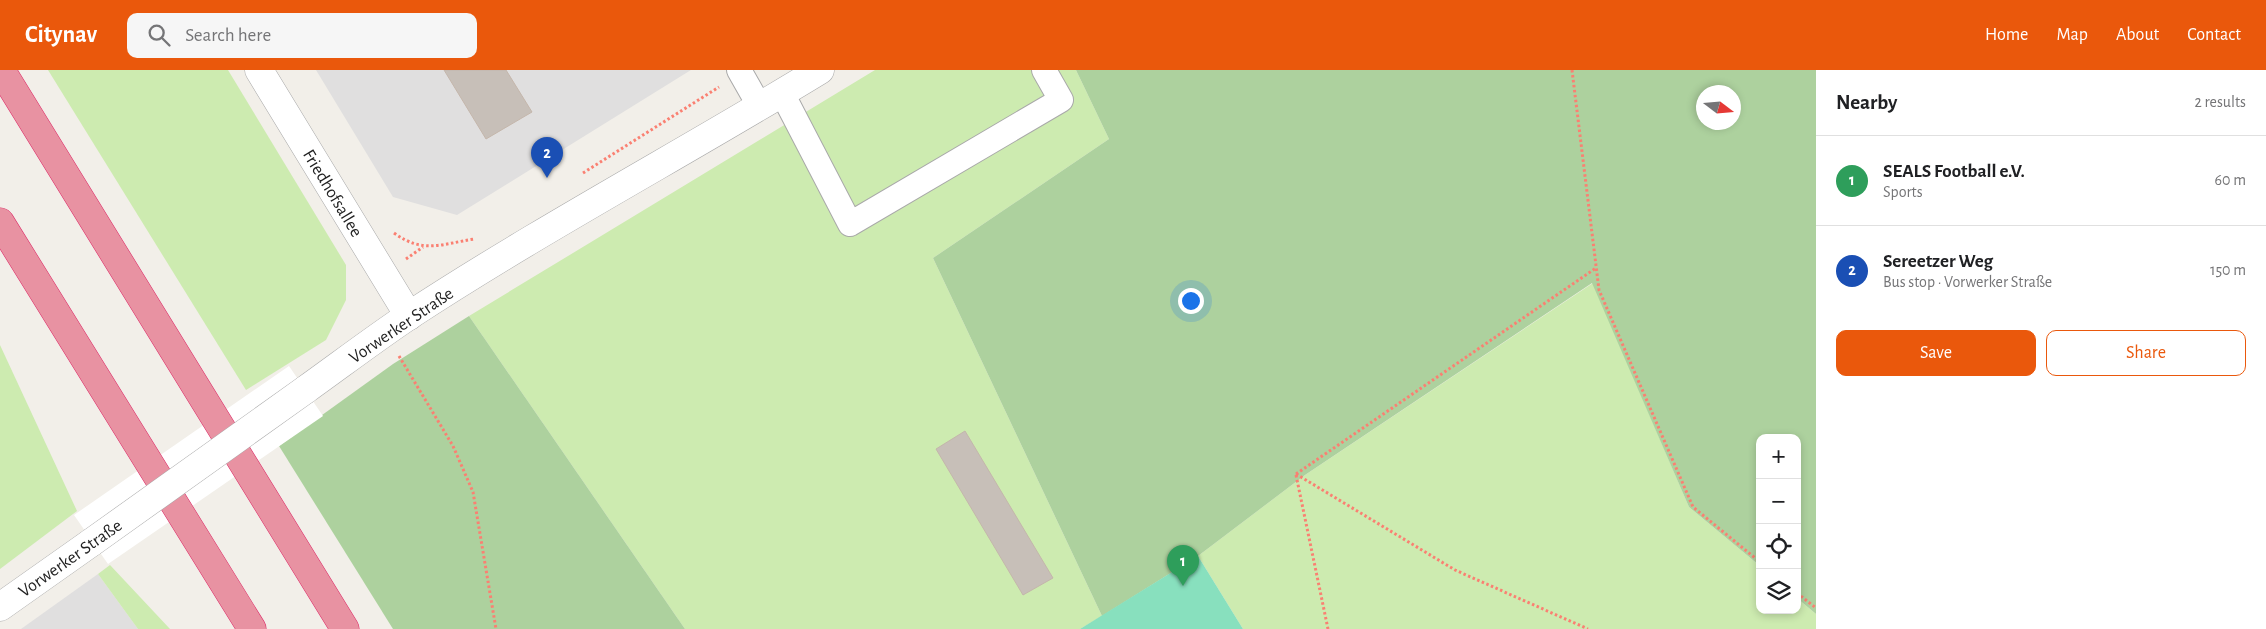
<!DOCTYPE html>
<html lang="en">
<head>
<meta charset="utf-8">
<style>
	:root { --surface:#fff; --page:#f6f6f6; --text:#202124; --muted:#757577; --line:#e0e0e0; --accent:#ea580c }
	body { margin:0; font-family:"Alegreya Sans",sans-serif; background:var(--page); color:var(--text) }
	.controls { position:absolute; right:15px; bottom:15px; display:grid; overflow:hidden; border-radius:10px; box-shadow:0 2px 8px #0003 }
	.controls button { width:45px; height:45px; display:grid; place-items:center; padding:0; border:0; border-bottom:1px solid var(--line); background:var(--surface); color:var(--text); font:25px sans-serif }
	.compass { position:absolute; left:1696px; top:15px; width:45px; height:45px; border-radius:50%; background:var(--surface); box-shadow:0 2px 8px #0003; rotate:106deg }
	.you { position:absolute; left:1190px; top:230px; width:18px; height:18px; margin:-12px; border:4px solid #fff; border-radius:50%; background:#1a73e8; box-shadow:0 0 0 8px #1a73e833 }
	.badge { display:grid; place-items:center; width:32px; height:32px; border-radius:50%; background:var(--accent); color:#fff; font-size:16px; font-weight:700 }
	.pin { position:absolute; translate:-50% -41px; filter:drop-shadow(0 1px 2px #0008) }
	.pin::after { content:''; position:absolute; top:26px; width:18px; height:15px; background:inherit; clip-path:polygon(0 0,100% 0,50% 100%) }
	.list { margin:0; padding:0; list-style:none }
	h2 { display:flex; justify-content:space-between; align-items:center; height:65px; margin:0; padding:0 20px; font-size:21px }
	h2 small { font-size:16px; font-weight:400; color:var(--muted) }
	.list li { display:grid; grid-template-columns:32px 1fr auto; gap:15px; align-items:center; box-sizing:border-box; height:90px; padding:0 20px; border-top:1px solid var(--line) }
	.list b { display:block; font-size:19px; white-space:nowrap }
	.list p { margin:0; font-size:16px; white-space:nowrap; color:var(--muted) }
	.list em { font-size:16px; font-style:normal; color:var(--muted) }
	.actions { display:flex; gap:10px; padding:15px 20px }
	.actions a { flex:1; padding:11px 0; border:1px solid var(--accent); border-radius:10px; text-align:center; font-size:18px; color:var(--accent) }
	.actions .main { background:var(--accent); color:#fff }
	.icon { flex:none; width:28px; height:28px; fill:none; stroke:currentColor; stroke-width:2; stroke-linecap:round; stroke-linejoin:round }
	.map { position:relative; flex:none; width:1816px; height:559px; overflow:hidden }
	header { display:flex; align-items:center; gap:30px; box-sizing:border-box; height:70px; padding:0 25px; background:var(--accent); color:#fff }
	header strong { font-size:24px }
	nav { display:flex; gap:28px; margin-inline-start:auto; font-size:18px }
	.search { width:350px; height:45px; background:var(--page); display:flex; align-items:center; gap:12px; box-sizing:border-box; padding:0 18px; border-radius:10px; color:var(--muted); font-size:19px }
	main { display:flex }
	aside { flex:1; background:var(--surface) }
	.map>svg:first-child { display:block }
	.residential { fill:#e0dfdf }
	.grass { fill:#cdebb0 }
	.forest { fill:#add19e; fill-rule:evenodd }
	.pitch { fill:#88e0be }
	.pier { fill:#fff }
	.building { fill:#c7bfb8; stroke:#c4b6ab }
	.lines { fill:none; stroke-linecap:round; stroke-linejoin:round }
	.minor-casing { stroke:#a9a9a9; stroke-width:26 }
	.tertiary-casing { stroke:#a9a9a9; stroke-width:29 }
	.motorway-casing { stroke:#dc2a67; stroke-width:29 }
	.path { stroke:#fa8072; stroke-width:3; stroke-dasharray:2.5 2.5; stroke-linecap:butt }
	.minor { stroke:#fff; stroke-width:24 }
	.tertiary { stroke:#fff; stroke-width:28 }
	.motorway { stroke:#e892a2; stroke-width:28 }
	.tertiary-bridge-casing { stroke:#a9a9a9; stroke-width:29; stroke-linecap:butt }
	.tertiary-bridge { stroke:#fff; stroke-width:28 }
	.labels { text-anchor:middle; stroke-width:4.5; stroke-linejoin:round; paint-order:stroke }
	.street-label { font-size:18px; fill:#222; stroke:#fff }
</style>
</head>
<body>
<header>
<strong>Citynav</strong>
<div class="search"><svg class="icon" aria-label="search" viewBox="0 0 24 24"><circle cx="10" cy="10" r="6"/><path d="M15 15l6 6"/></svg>Search here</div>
<nav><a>Home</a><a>Map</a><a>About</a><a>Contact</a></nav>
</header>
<main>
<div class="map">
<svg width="1816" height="559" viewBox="0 0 1816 559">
	<rect width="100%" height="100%" fill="#f2efe9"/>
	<g class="residential">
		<polygon points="316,0 691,0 457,145 393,127"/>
		<polygon points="98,504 138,559 21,559"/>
	</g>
	<g class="grass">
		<polygon points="48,0 228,0 346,195 346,230 326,270 246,320"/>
		<polygon points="875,0 1076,0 1109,69 933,188 1102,546 1080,559 685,559 469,246"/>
		<polygon points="1593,213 1689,437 1760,496 1760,540 1797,540 1797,528 1816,544 1816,559 1243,559 1198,486 1305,405"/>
		<polygon points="0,275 77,441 0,499"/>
		<polygon points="110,495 170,559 138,559 98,504"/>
	</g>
	<g class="forest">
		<path d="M 1076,0 L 1816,0 L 1816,544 L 1797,528 L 1797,368 L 1760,368 L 1760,496 L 1689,437 L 1592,213 L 1305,405 L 1198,486 L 1102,546 L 933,188 L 1109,69 ZM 1704,22 L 1734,22 L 1734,52 L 1704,52 Z"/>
		<polygon points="469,246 685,559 393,559 279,376 393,294"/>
	</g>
	<polygon class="pitch" points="1198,486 1243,559 1080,559"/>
	<polygon class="pier" points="289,296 323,346 108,494 74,445"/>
	<g class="building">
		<polygon points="444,0 506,0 532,42 486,69"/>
		<polygon points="965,361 1053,508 1023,525 936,379"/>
	</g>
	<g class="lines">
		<g class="minor-casing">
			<g id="minor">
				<polyline points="739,0 760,37"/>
				<polyline points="782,23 850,154 1061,30 1044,0"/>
			</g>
		</g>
		<g class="tertiary-casing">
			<g id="tertiary">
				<polyline points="259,0 409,246"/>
				<path d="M 305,320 C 340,295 374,269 410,245 C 543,158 684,83 820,0"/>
				<polyline points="0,537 92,472"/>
			</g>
		</g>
		<g class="motorway-casing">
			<g id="motorway">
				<polyline points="1,0 345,559"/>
				<polyline points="0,152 252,559"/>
			</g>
		</g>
		<g class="path">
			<polyline points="1572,0 1599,220 1693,437 1760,492"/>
			<polyline points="583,103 719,17"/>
			<path d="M 394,163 C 423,184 442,174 474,169"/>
			<polyline points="406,189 423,177"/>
			<polyline points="399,286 453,376 473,422 496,559"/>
			<polyline points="1296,404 1596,198"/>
			<polyline points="1296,404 1455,500 1588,559"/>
			<polyline points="1296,405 1328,559"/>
			<polyline points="1797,523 1816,538"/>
		</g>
		<use href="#minor" class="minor"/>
		<use href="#tertiary" class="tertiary"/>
		<use href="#motorway" class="motorway"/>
		<g class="tertiary-bridge-casing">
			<polyline id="tertiary-bridge" points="92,472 305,320"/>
		</g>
		<use href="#tertiary-bridge" class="tertiary-bridge"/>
	</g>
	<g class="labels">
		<g class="street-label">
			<text transform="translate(333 123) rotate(59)" y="6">Friedhofsallee</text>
			<text transform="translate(401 255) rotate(-34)" y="6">Vorwerker Straße</text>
			<text transform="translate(70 488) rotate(-35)" y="6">Vorwerker Straße</text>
		</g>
	</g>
</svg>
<div class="controls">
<button>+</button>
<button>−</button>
<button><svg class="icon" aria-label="locate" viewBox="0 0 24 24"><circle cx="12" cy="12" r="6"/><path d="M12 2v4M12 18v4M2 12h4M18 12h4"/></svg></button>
<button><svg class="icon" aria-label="layers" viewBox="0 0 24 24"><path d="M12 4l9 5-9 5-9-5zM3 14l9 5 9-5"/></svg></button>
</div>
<svg class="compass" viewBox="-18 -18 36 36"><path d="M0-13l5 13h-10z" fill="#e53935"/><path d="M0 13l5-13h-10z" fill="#757577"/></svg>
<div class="you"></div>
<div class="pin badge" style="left:1183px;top:516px;background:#2e9e5b">1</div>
<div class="pin badge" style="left:547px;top:108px;background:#1a4fb4">2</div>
</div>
<aside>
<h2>Nearby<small>2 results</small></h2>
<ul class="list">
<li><span class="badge" style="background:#2e9e5b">1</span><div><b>SEALS Football e.V.</b><p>Sports</p></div><em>60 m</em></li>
<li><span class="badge" style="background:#1a4fb4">2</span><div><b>Sereetzer Weg</b><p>Bus stop · Vorwerker Straße</p></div><em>150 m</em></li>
</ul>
<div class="actions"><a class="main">Save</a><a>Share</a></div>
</aside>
</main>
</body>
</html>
